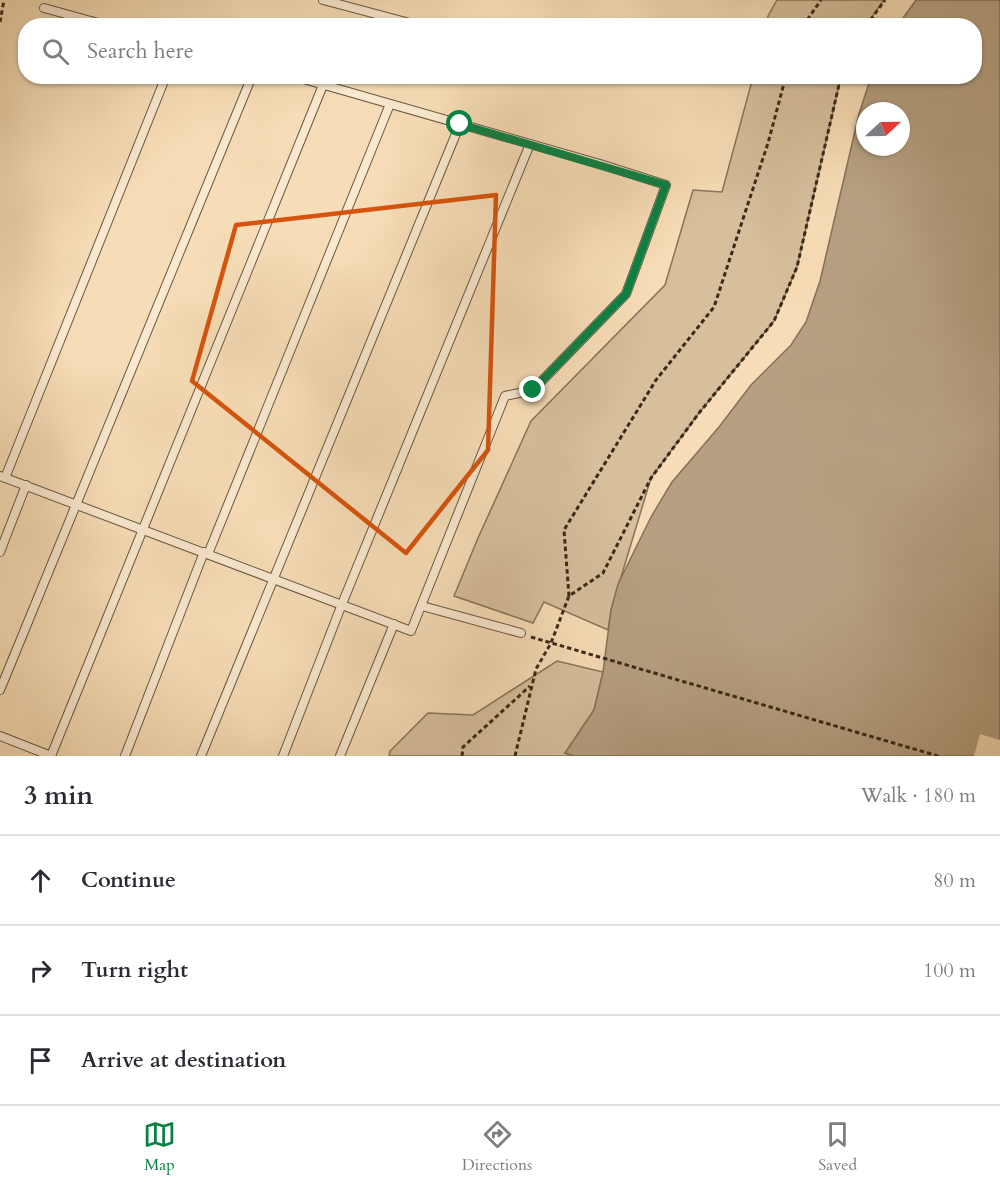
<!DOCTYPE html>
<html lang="en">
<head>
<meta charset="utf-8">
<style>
	:root { --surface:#fff; --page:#f7f7f7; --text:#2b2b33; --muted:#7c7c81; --line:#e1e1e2; --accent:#0b8043 }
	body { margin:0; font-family:Cardo,serif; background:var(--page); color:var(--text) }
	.compass { position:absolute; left:856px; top:102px; width:54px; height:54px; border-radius:50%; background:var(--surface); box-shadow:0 2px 4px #0004; rotate:68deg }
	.stop { position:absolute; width:18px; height:18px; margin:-14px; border:4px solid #0b8043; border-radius:50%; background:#fff }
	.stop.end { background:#0b8043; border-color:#fff; box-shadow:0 2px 6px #0008 }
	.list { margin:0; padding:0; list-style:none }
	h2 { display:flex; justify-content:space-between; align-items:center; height:78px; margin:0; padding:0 24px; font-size:26px }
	h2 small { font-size:20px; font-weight:400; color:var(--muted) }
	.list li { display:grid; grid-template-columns:39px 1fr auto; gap:18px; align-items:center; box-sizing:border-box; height:90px; padding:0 24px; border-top:2px solid var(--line) }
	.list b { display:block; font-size:22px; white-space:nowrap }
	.list em { font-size:20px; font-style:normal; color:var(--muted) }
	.icon { flex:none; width:33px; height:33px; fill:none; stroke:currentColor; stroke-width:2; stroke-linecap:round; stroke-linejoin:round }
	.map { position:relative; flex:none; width:1000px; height:756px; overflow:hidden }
	.search { position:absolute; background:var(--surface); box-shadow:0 2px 4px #0004; left:18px; right:18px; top:18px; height:66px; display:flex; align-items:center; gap:15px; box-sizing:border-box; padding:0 21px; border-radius:24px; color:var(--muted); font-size:22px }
	.sheet { height:348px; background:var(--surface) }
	nav { display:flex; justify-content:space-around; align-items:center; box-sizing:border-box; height:84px; border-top:2px solid var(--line); background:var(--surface); font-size:16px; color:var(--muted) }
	nav a { display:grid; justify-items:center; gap:3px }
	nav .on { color:var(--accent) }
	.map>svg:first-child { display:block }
	.green { fill:#d7bf9c; stroke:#88745a; stroke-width:1.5 }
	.water { fill:#b6a081; stroke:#847157; stroke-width:1.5; fill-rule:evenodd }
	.pier { fill:#f7ddb7 }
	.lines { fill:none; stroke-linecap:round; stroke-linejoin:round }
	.service-casing { stroke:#68573f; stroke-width:10 }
	.path { stroke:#392a17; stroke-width:3; stroke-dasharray:4.5 3; stroke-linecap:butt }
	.service { stroke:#fae9d0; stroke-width:8 }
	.route { stroke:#0b8043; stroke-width:8 }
	.marked { fill:none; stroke:#d6540d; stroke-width:4.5; stroke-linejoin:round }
</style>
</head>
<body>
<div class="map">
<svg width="1000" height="756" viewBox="0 0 1000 756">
	<rect width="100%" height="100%" fill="#f7ddb7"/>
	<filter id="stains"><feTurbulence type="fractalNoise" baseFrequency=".00333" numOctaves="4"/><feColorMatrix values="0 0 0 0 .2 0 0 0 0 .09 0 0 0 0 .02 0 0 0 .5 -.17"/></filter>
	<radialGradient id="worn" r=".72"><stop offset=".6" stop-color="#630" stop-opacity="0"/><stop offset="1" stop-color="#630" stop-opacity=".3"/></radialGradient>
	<g class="green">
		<polygon points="777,0 884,0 866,25 766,25 768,16"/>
		<polygon points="753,77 841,77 797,267 774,321 699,413 651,478 611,610 608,630 544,602 533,623 454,596 478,538 531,421 665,285 693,190 722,192"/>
		<polygon points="557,661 603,672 594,710 565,753 574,756 389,756 390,751 428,713 473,715"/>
	</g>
	<path class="water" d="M 916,0 L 1000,0 L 1000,756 L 574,756 L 565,753 L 594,710 L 603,672 L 611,610 L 618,584 L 651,517 L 672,482 L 719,427 L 751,385 L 791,345 L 806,322 L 820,281 L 859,114 L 871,77 L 974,76 L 974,26 L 898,25 ZM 865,111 L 901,111 L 901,147 L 865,147 Z"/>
	<polygon class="pier" points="980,734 1000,740 1000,756 974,756"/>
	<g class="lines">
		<g class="service-casing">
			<g id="service">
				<polyline points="323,0 421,26"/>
				<polyline points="44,8 109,26"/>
				<polyline points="0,476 411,631 505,396 533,390 626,294 666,185 600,164 293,76"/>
				<polyline points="5,478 166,76"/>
				<polyline points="0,552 26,485"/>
				<polyline points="208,554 390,104"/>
				<polyline points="422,606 521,633"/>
				<polyline points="0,690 252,76"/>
				<polyline points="0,736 51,756"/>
				<polyline points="51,756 323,85"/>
				<polyline points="125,756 204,552"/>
				<polyline points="201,756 460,124"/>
				<polyline points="283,756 342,604 530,144"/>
				<polyline points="340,756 394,624"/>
			</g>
		</g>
		<g class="path">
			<polyline points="0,22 4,0"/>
			<polyline points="803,26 821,0"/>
			<polyline points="866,26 885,0"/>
			<polyline points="569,596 564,530 656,380 714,307 768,143 786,76"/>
			<polyline points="531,637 938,756"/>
			<polyline points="462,756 463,747 530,686"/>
			<polyline points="515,756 536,669 551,643 569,596 603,573 651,478 699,413 774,321 797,267 841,76"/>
		</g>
		<use href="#service" class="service"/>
	</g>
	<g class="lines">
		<polyline class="route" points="460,124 666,185 626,294 533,390"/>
	</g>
	<path class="marked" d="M 496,195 L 488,450 L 406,553 L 192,381 L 236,225 Z"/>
	<rect width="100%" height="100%" filter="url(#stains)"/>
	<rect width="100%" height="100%" fill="url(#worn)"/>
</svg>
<svg class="compass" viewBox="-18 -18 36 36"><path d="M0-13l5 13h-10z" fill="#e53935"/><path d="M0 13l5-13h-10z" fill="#7c7c81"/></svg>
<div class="stop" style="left:460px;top:124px"></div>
<div class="stop end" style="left:533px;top:390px"></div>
<div class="search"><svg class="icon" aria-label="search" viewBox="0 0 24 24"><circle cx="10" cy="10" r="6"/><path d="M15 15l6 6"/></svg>Search here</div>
</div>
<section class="sheet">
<h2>3 min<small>Walk · 180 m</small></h2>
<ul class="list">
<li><svg class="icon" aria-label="ahead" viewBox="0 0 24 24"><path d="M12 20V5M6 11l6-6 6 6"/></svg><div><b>Continue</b></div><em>80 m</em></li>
<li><svg class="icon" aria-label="right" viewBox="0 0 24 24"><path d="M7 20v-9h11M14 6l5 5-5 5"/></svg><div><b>Turn right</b></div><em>100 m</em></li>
<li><svg class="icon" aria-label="arrive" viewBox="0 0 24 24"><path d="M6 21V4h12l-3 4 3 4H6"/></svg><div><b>Arrive at destination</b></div></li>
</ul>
</section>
<nav>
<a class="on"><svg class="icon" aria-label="map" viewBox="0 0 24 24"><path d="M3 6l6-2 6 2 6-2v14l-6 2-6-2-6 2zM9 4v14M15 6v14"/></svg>Map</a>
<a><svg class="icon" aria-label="directions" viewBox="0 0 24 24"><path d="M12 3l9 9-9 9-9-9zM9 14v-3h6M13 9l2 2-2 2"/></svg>Directions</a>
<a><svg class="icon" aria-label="saved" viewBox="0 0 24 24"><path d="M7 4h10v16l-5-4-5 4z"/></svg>Saved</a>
</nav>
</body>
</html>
